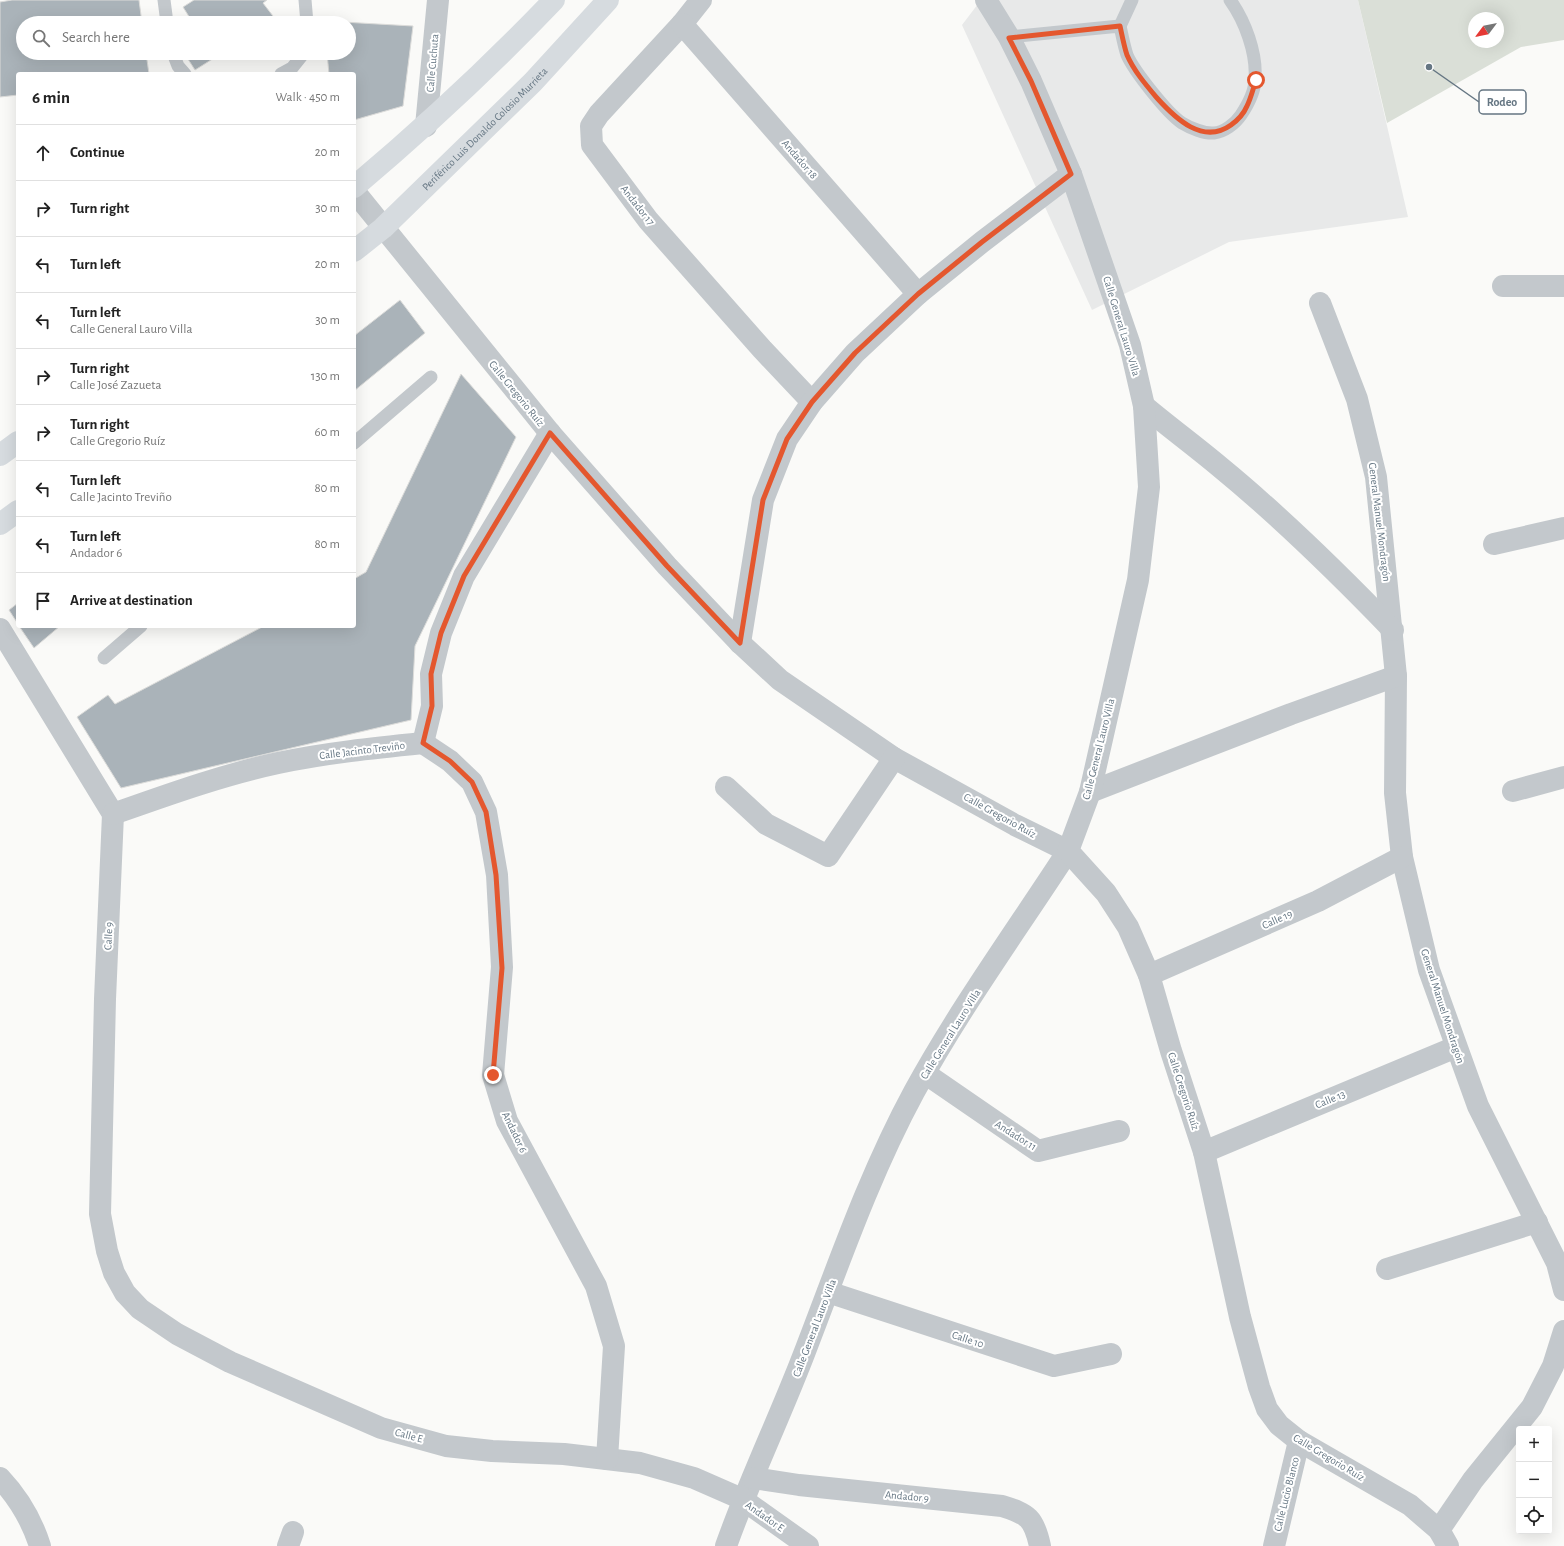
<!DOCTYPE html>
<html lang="en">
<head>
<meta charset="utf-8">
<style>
	:root { --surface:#fff; --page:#f6f6f6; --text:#222; --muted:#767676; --line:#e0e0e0 }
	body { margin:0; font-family:"Alegreya Sans",sans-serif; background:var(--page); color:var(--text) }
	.controls { position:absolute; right:12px; bottom:12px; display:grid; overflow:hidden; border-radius:4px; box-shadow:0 4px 16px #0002 }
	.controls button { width:36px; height:36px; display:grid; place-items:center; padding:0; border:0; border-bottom:1px solid var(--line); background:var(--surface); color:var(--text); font:20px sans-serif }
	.compass { position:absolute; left:1468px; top:12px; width:36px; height:36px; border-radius:50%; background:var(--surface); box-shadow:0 4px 16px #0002; rotate:238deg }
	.stop { position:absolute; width:12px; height:12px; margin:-9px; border:3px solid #e4572e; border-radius:50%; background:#fff }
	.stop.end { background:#e4572e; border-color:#fff; box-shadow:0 1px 4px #0008 }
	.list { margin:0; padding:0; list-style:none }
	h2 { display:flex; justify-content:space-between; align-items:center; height:52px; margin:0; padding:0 16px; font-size:17px }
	h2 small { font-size:13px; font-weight:400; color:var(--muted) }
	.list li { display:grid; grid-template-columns:26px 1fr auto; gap:12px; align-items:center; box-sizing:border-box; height:56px; padding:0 16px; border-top:1px solid var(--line) }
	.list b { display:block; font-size:15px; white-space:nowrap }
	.list p { margin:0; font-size:13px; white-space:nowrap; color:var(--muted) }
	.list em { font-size:13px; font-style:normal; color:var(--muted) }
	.icon { flex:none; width:22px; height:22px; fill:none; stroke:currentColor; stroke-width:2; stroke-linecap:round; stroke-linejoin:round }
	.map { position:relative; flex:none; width:1564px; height:1546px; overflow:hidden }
	.search { position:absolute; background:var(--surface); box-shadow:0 4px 16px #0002; left:16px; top:16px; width:340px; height:44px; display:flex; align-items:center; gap:10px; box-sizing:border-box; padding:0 14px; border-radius:22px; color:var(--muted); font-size:15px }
	.panel { position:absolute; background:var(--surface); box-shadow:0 4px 16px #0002; left:16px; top:72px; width:340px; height:556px; border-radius:4px }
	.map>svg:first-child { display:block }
	.built { fill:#e8e9e9 }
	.green { fill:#dadfd7; fill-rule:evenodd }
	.building { fill:#aab3b9; stroke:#dcdcda }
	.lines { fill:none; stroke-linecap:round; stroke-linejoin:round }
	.service { stroke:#c3c8cc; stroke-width:13 }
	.minor { stroke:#c3c8cc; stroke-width:22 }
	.tertiary { stroke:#c3c8cc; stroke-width:22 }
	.primary { stroke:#d6dbdf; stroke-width:22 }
	.route { stroke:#e4572e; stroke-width:5 }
	.labels { text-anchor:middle; stroke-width:4; stroke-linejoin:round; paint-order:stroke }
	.street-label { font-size:11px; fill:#657683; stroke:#fff }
	.leader { fill:none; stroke:#657683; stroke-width:1.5 }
	.callout-dot { fill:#657683; stroke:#fff; stroke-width:1.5 }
	.callout { fill:#fff; stroke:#657683; stroke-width:1.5 }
	.callout-label { font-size:12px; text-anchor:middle; font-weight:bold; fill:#657683 }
</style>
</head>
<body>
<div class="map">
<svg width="1564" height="1546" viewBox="0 0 1564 1546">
	<rect width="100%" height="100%" fill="#fafaf8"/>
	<polygon class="built" points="981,0 1358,0 1408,217 1229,242 1092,310 962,25"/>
	<path class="green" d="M 1358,0 L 1564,0 L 1564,40 L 1521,47 L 1387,123 ZM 1474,18 L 1498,18 L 1498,42 L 1474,42 Z"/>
	<g class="building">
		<polygon points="12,0 139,0 142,23 23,23 23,53 146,53 149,74 18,74 18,95 0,97 0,2"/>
		<polygon points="194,0 267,0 263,3 276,20 273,23 193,23 183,7"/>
		<polygon points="325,21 413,26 403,106 354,120 354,74 329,74 327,53 349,53 349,23 325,23"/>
		<polygon points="189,53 222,53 195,70 186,56"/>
		<polygon points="400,300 425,333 354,391 354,336"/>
		<polygon points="461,374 516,437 415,646 411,720 121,788 77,717 108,695 115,704 264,626 354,626 354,579 366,572"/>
		<polygon points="18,603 18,624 9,610"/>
		<polygon points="19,626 60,626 34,648"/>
	</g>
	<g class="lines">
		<g class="service">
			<polyline points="164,0 167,23"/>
			<polyline points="305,0 307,23"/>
			<polyline points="1120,26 1132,0"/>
			<path d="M 1009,37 L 1120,26 C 1122,35 1124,46 1127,55 C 1134,71 1167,113 1182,123 C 1190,128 1205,134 1214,133 C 1224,132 1235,124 1241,115 C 1247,106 1255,91 1255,79 C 1257,53 1245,21 1230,0"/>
			<polyline points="173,53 178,66 185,74"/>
			<polyline points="281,74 292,68 304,53"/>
			<polyline points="354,443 431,377"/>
			<polyline points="104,658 141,626"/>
		</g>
		<g class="minor">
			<polyline points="701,0 682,24 599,114 591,126 592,145 648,220 762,349 812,402"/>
			<polyline points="682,24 918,294"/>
			<polyline points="426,126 438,0"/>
			<path d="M 354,191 L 550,433 L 667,566 L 740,643 L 780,680 L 894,758 L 1015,825 L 1068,851 C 1016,931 960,1008 914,1092 C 869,1175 838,1266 804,1354 C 779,1419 749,1481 726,1546"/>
			<polyline points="1503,286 1564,286"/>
			<polyline points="1320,303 1357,399 1376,477 1396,676 1395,793 1402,857 1429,970 1478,1106 1557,1263 1564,1290"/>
			<path d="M 1144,406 C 1169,427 1195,446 1220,467 C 1281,517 1338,573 1393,630"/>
			<polyline points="1494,544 1564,528"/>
			<polyline points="0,629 113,814 105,999 100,1214 107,1251 114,1273 125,1293 140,1309 177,1334 230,1362 381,1428 446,1446 492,1451 564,1454 640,1463 694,1478 742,1499 808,1546"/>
			<polyline points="740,643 763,500 787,439 812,402 855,353 918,294 982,242 1071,174"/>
			<polyline points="423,743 450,761 472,782 486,812 497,875 502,967 493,1075 507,1121 596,1286 614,1346 607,1459"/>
			<polyline points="423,743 432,706 431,674 441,633 464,576 550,433"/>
			<polyline points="726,787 766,824 828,856 894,758"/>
			<polyline points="1513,791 1564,777"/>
			<polyline points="1090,792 1291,714 1396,676"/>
			<path d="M 113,814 C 167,795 222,775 278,763 C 326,753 374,748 423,743"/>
			<polyline points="1149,975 1318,901 1402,857"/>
			<polyline points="926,1074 1038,1151 1119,1131"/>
			<polyline points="1204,1152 1456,1047"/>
			<polyline points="1387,1269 1537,1222"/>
			<polyline points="828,1292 1054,1366 1111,1354"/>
			<path d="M 0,1478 C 18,1497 32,1521 40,1546"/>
			<path d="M 753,1478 L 799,1485 L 1002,1506 C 1028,1514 1034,1518 1040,1546"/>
			<polyline points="1439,1530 1473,1480 1532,1407 1553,1366 1564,1331"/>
			<polyline points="288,1546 293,1532"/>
			<polyline points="1274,1546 1299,1441"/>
		</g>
		<polyline class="tertiary" points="986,0 1009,37 1031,81 1071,174 1130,345 1144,406 1149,487 1138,580 1090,792 1068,851 1106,893 1128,927 1149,975 1171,1051 1204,1152 1240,1317 1259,1387 1267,1409 1279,1425 1299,1441 1410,1505 1439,1530 1448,1546"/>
		<g class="primary">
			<path d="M 354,187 C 424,128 491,66 554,0"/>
			<path id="s1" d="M 354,251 L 383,228 L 533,82 L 608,0"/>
			<polyline points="0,455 18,442"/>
			<polyline points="0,524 18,511"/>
		</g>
	</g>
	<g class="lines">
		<path class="route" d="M 493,1075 L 502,968 L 496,875 L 486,812 L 472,782 L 450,761 L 423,743 L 432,706 L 431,674 L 441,633 L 464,576 L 550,433 L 667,566 L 740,643 L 763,500 L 787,439 L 812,402 L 855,353 L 918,294 L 982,242 L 1071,174 L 1031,81 L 1009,38 L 1120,26 C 1122,35 1124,46 1127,55 C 1134,71 1146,85 1157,98 C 1176,119 1203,145 1231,125 C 1238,120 1244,113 1247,106 C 1251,98 1253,89 1256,80"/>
	</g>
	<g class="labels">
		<g class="street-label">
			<text transform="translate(432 63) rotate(-85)" y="4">Calle Cuchuta</text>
			<text dy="4" stroke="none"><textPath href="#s1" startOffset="179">Periférico Luis Donaldo Colosio Murrieta</textPath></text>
			<text transform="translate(800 159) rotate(49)" y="4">Andador 18</text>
			<text transform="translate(638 205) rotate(52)" y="4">Andador 17</text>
			<text transform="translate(1122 326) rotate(73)" y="4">Calle General Lauro Villa</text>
			<text transform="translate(517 393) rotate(51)" y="4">Calle Gregorio Ruíz</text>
			<text transform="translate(1380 522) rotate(83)" y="4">General Manuel Mondragón</text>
			<text transform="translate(1098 749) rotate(-76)" y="4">Calle General Lauro Villa</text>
			<text transform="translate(362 750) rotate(-7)" y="4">Calle Jacinto Treviño</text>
			<text transform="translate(1000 815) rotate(29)" y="4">Calle Gregorio Ruíz</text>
			<text transform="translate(1277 919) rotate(-24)" y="4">Calle 19</text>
			<text transform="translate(108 936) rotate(-87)" y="4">Calle 9</text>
			<text transform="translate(1443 1006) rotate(72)" y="4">General Manuel Mondragón</text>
			<text transform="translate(950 1034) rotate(-58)" y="4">Calle General Lauro Villa</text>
			<text transform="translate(1184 1091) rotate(72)" y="4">Calle Gregorio Ruíz</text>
			<text transform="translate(1330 1099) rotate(-23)" y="4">Calle 13</text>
			<text transform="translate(515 1132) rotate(64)" y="4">Andador 6</text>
			<text transform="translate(1016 1135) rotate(32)" y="4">Andador 11</text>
			<text transform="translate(814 1328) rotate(-69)" y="4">Calle General Lauro Villa</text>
			<text transform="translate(968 1339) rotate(18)" y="4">Calle 10</text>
			<text transform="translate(409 1435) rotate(15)" y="4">Calle E</text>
			<text transform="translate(1329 1457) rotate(31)" y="4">Calle Gregorio Ruíz</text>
			<text transform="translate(1286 1494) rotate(-76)" y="4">Calle Lucio Blanco</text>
			<text transform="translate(907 1496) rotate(5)" y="4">Andador 9</text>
			<text transform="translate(765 1516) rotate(35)" y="4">Andador E</text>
		</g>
	</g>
	<path class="leader" d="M1429 67L1479 102"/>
	<circle class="callout-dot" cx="1429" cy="67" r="4"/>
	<rect class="callout" x="1479" y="90" width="47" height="24" rx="4"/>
	<g class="callout-label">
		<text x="1502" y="106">Rodeo</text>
	</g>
</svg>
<div class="controls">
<button>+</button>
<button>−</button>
<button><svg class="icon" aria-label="locate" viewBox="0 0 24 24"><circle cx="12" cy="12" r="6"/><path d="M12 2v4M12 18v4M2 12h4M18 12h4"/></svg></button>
</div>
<svg class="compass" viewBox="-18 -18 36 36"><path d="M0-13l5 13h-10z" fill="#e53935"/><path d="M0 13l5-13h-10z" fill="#767676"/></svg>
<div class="stop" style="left:1256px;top:80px"></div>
<div class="stop end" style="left:493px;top:1075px"></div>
<div class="search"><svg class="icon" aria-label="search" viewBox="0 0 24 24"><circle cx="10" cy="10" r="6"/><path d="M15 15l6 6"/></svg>Search here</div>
<section class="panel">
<h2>6 min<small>Walk · 450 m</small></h2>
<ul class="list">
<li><svg class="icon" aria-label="ahead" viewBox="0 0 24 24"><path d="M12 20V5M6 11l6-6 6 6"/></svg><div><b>Continue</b></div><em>20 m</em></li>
<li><svg class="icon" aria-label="right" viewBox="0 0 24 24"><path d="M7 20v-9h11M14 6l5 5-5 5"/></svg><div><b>Turn right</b></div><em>30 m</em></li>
<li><svg class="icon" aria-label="left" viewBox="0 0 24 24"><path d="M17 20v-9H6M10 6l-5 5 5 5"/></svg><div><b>Turn left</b></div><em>20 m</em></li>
<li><svg class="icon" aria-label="left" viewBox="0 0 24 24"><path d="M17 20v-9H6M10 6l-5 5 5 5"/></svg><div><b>Turn left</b><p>Calle General Lauro Villa</p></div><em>30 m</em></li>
<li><svg class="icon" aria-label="right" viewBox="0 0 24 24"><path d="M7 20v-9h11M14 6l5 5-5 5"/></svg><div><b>Turn right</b><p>Calle José Zazueta</p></div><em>130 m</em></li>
<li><svg class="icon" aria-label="right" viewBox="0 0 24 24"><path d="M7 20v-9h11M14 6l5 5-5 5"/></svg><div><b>Turn right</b><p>Calle Gregorio Ruíz</p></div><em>60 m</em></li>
<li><svg class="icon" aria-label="left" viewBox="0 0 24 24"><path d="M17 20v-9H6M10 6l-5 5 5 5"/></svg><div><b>Turn left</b><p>Calle Jacinto Treviño</p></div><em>80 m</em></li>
<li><svg class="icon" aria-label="left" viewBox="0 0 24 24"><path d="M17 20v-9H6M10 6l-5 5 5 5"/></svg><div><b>Turn left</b><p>Andador 6</p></div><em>80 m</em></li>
<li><svg class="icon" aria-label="arrive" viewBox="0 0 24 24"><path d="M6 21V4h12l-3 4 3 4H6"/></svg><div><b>Arrive at destination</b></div></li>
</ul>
</section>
</div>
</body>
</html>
